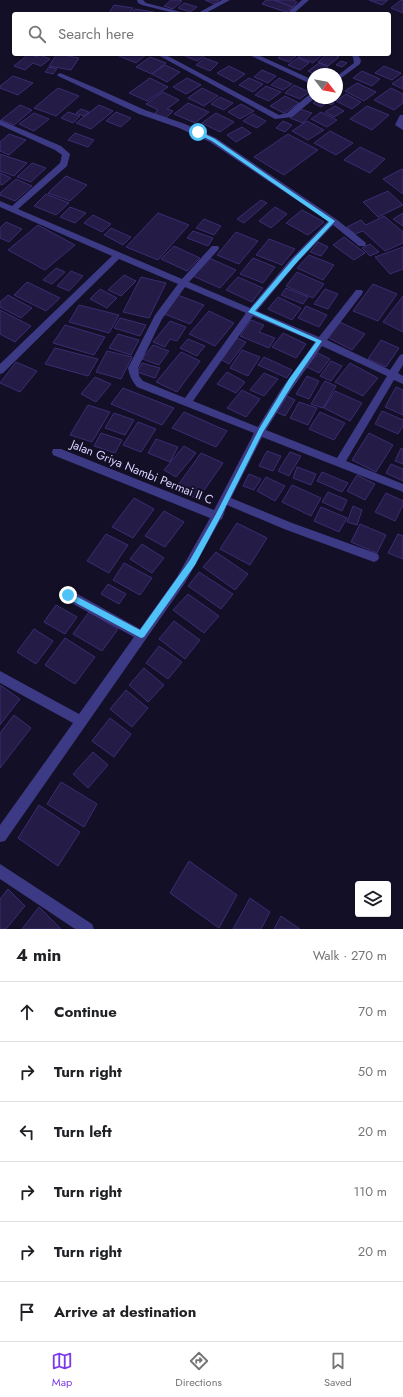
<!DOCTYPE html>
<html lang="en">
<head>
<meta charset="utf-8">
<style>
	:root { --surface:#fff; --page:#f6f6f6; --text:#202124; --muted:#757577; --line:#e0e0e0; --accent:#7c3aed }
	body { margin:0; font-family:Jost,sans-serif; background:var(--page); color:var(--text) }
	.controls { position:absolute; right:12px; bottom:12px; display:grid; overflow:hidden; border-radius:4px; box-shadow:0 1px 3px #0004 }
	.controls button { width:36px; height:36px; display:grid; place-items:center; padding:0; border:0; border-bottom:1px solid var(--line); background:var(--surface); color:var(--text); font:20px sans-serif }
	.compass { position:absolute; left:307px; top:68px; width:36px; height:36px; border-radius:50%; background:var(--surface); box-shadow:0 1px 3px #0004; rotate:121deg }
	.stop { position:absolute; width:12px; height:12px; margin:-9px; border:3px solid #4fc3f7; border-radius:50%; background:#fff }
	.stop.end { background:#4fc3f7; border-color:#fff; box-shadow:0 1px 4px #0008 }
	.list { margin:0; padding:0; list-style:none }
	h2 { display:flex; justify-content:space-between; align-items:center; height:52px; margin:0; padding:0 16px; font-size:17px }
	h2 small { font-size:13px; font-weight:400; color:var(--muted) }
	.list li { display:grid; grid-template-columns:26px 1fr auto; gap:12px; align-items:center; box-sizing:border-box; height:60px; padding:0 16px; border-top:1px solid var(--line) }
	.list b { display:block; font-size:15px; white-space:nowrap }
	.list em { font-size:13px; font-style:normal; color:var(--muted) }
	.icon { flex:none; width:22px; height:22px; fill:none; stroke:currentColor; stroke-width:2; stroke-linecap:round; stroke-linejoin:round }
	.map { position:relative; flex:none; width:403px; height:929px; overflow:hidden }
	.search { position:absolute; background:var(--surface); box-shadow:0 1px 3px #0004; left:12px; right:12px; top:12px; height:44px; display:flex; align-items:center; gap:10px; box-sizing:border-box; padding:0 14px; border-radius:4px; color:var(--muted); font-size:15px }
	.sheet { height:412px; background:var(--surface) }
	nav { display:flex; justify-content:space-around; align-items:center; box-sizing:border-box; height:56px; border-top:1px solid var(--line); background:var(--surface); font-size:11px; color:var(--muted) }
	nav a { display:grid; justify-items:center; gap:2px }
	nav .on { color:var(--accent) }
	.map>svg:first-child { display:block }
	.building { fill:#241b47; stroke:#3b2d73 }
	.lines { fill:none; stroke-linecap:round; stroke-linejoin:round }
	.minor { fill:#3d3a85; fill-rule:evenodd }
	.route { fill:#4fc3f7 }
	.labels { text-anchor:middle; stroke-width:4; stroke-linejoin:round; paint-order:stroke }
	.street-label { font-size:12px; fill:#d9d4ff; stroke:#130f26 }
</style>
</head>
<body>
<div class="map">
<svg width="403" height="929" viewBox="0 0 403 929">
	<rect width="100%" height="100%" fill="#130f26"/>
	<g class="building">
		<polygon points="171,0 179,0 182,1 173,9 164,6"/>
		<polygon points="205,0 219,0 214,4"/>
		<polygon points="266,0 274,0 293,7 286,12 262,4"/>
		<polygon points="274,0 293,0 297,2 293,7"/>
		<polygon points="369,0 388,0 382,5"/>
		<polygon points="401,0 403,0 403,13 391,8"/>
		<polygon points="184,3 197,7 190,12 178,8"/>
		<polygon points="114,5 133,8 129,14 109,13"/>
		<polygon points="135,9 154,12 153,14 131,14"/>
		<polygon points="29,54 37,57 40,55 50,59 41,66 33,63 25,70 14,66"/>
		<polygon points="57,54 79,58 71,70 49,66"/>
		<polygon points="121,54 147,54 136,63 119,56"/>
		<polygon points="185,54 207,54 197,61 183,55"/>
		<polygon points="282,54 290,54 296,56 289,62 278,58"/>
		<polygon points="302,54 323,54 313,63 298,57"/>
		<polygon points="327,54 332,54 339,57 328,66 318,62"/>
		<polygon points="150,57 166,63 152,74 136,67"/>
		<polygon points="204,58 218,63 210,71 196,65"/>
		<polygon points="298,58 309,63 300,70 288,65"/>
		<polygon points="341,61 347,63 342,67 336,65"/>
		<polygon points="319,63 328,67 319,74 315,74 308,71"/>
		<polygon points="165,65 180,72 167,82 152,74"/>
		<polygon points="229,66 245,74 234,82 217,73"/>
		<polygon points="384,66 401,73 392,80 375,73"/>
		<polygon points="49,67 57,69 53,74 45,72"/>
		<polygon points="262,70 276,76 268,83 254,77"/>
		<polygon points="362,71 380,79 372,86 353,78"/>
		<polygon points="13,76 33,83 18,95 0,88 0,86"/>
		<polygon points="403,76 403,89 392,84"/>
		<polygon points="150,78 168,87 147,101 129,93"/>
		<polygon points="187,78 201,85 186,94 173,87"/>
		<polygon points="249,78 263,84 253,92 239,85"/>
		<polygon points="279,78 292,84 283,90 271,85"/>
		<polygon points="357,83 376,92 364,101 345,91"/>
		<polygon points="294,85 309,92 300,99 285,93"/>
		<polygon points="266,86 281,92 269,101 255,95"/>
		<polygon points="58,88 79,96 56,116 34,108"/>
		<polygon points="202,88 218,96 204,106 188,98"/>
		<polygon points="391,88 403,94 403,103 394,110 374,100"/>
		<polygon points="163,92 179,100 167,109 173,111 166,118 154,114 158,110 146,104"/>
		<polygon points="346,94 361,102 352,109 336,101"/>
		<polygon points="285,96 299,103 284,113 270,106"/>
		<polygon points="220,97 233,103 224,110 211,104"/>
		<polygon points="320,98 323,98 334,103 332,105 327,103 321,107 313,103"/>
		<polygon points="188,103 209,112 195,123 174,114"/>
		<polygon points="241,104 254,111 240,119 228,112"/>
		<polygon points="20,105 32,110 14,125 1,120"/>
		<polygon points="99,105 113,111 91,129 76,123"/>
		<polygon points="335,106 344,111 334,117 325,112"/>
		<polygon points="367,106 389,115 372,130 350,119"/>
		<polygon points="81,109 89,112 84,116 76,113"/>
		<polygon points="300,109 312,113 303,123 290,118"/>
		<polygon points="68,112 80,116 73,123 61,118"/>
		<polygon points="116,112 131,118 121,127 106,121"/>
		<polygon points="321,112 337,120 327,127 311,119"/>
		<polygon points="34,113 49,119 34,131 19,124"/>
		<polygon points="216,113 234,122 220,132 202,123"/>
		<polygon points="253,114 266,121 257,128 243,121"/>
		<polygon points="283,121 292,125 285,132 276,128"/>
		<polygon points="307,121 324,130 308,140 292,131"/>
		<polygon points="242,127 251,133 236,142 227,135"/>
		<polygon points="330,131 353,143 336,155 314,143"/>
		<polygon points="75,133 94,140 88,147 68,140"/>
		<polygon points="9,134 26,140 9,155 0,151 0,142"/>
		<polygon points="288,134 318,150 284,175 254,157"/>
		<polygon points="360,147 385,159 370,173 344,160"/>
		<polygon points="0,154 27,163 14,176 0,171"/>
		<polygon points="32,163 46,168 31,182 17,177"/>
		<polygon points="402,169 403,170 403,194 383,179"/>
		<polygon points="0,173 11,178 2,185 0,184"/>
		<polygon points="66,176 87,185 70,201 48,193"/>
		<polygon points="16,179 32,186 15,201 0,195 0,193"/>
		<polygon points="388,191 403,205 378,217 363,202"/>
		<polygon points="46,194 69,203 56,215 34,206"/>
		<polygon points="261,200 267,203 244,223 237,219"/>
		<polygon points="70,207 86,213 75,223 60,217"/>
		<polygon points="275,207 287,214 271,228 259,221"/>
		<polygon points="302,210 324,222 308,235 286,223"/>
		<polygon points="158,213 189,225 158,260 126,247"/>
		<polygon points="403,213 403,226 393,219"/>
		<polygon points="93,215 111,224 102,232 84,223"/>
		<polygon points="384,216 403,232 403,243 385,251 363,231 355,234 347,227 361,220 366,225"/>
		<polygon points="204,219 221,226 214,235 196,228"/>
		<polygon points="6,222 22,229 9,242 0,238 0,228"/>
		<polygon points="38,225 75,245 45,270 8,250"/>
		<polygon points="111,228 131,237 123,245 104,235"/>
		<polygon points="193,231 213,238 208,246 187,238"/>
		<polygon points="236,232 258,241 239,264 217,255"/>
		<polygon points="344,237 365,253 354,260 333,245"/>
		<polygon points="269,239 295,249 282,265 256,255"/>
		<polygon points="318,242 328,247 321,256 310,252"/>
		<polygon points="370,244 379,252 370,256 362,248"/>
		<polygon points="174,246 200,258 187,271 161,259"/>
		<polygon points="403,247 403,269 390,274 375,257"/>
		<polygon points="309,255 334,265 323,280 297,268"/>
		<polygon points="209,258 236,270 220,288 193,276"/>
		<polygon points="253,258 275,267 263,283 240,274"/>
		<polygon points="56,268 65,272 52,284 43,280"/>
		<polygon points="71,271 83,276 69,291 57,286"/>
		<polygon points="297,272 324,284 313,298 286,286"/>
		<polygon points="124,275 136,281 121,296 108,290"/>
		<polygon points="141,277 166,283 149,318 123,312"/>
		<polygon points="238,277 263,288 252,302 226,290"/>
		<polygon points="27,282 60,298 46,311 14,295"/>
		<polygon points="373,284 397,294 378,321 353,311"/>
		<polygon points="286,288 308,297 303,304 281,295"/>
		<polygon points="100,289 117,298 107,308 90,299"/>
		<polygon points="325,289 338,294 328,309 314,304"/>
		<polygon points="175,294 204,305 190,324 162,313"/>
		<polygon points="8,295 32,308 21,318 0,307 0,302"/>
		<polygon points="403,296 403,332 383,322"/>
		<polygon points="278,297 301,308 292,320 268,309"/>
		<polygon points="79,305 119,315 109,333 69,322"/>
		<polygon points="306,306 327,315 319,327 298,318"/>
		<polygon points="0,310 31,326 15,342 0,334"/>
		<polygon points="209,311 234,323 215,346 189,334"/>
		<polygon points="120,318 146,325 140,336 114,328"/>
		<polygon points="251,320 264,325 259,332 275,338 269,348 240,336"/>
		<polygon points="170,321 186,327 177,341 170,339 165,347 153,342"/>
		<polygon points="340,322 365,334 352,350 327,337"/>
		<polygon points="65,325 105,337 94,355 53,343"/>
		<polygon points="283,333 306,344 296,358 272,347"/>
		<polygon points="118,334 139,340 131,355 109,348"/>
		<polygon points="237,338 246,342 229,364 220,359"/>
		<polygon points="188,339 205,346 197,356 180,348"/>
		<polygon points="381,340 399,348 386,367 368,359"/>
		<polygon points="153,345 169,351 159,365 142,359"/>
		<polygon points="55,348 98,359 88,376 45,364"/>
		<polygon points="242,350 260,357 248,376 230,368"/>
		<polygon points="107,351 132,357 121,379 96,372"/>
		<polygon points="181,352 200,361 177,392 156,382"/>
		<polygon points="318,353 330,359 319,373 307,367"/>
		<polygon points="264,357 292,370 287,378 258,365"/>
		<polygon points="331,361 342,366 331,381 320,376"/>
		<polygon points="16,362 37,371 20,392 0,383"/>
		<polygon points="142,363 160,368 155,378 137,372"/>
		<polygon points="350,363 378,378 363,396 335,382"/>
		<polygon points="227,372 245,382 236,393 217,384"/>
		<polygon points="264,373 278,379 264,396 250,390"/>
		<polygon points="307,376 319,381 309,399 296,394"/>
		<polygon points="95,377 111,384 96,402 81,394"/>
		<polygon points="325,381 336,386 323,408 311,404"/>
		<polygon points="396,387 403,390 403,415 385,407"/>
		<polygon points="123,388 174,408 162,425 111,404"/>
		<polygon points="242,390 260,399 246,417 227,408"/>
		<polygon points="335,391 362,403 350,421 324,408"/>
		<polygon points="287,396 295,400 285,416 276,412"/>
		<polygon points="299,402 317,408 308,425 290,418"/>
		<polygon points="88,405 110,412 92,442 70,435"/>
		<polygon points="382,411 403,420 403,426 398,434 375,424"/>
		<polygon points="184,412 227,431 216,447 172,428"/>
		<polygon points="320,412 345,423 334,440 309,429"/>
		<polygon points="114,413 134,420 125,435 105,428"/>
		<polygon points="138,422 156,429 141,452 123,445"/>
		<polygon points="101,433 122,440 115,453 94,446"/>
		<polygon points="369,433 393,445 376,472 352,460"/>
		<polygon points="156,439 178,447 170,462 148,453"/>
		<polygon points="184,446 196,453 176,477 164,470"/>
		<polygon points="401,448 403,449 403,464 395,461"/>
		<polygon points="267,451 281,456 273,471 259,466"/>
		<polygon points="290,452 301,456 289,476 278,471"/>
		<polygon points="201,453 223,463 198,499 176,488"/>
		<polygon points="391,464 403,469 403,481 386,473"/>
		<polygon points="297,467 316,474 311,485 293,478"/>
		<polygon points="322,472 348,483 342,492 317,481"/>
		<polygon points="249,474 261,479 254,490 243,486"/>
		<polygon points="357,475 375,484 365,500 347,491"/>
		<polygon points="266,477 285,486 275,501 257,491"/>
		<polygon points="292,485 321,498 311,516 282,502"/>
		<polygon points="328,492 347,500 342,511 322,502"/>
		<polygon points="386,493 403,501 403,505 395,521 375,512"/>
		<polygon points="134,498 154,509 133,538 112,527"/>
		<polygon points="353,506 362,510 357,525 347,522"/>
		<polygon points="321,507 347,518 339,532 314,521"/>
		<polygon points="164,511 184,522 165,547 145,536"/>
		<polygon points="237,523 267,538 250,565 220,549"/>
		<polygon points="360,524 386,535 377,553 351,542"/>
		<polygon points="106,534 128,545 109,573 87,561"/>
		<polygon points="398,534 403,536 403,559 388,553"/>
		<polygon points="142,544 164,558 152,573 130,559"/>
		<polygon points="216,552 248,574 235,590 203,567"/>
		<polygon points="124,563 152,578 140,595 113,580"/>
		<polygon points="199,572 233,594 221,609 188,586"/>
		<polygon points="108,584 126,594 119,604 101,594"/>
		<polygon points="188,594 219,616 204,633 173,610"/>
		<polygon points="56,605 77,617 65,634 44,622"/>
		<polygon points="89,612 118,629 102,651 73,634"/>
		<polygon points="174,621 200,640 185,659 159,639"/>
		<polygon points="34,629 53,641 36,664 17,652"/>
		<polygon points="65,638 95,657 75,684 45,665"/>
		<polygon points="159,646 182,662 168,679 146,663"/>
		<polygon points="144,668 164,685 148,702 129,685"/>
		<polygon points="0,685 20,699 0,725"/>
		<polygon points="126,690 148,708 132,727 110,709"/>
		<polygon points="14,715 31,728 0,768 0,733"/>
		<polygon points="110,718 131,734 114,757 92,741"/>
		<polygon points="93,752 108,765 88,788 73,774"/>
		<polygon points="61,782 97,804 84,827 47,804"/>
		<polygon points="39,805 80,832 58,866 18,838"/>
		<polygon points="189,861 237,895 219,928 170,893"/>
		<polygon points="8,889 25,906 6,929 0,929 0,899"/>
		<polygon points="250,898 270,912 261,929 233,929"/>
		<polygon points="39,907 61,929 22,929"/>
		<polygon points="281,916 300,929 274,929"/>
	</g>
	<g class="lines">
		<g class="minor">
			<polygon points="137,0 143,0 146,3 189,14 178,14 142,5 138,3"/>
			<polygon points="222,0 230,0 204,14 196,14"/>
			<polygon points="302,0 309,0 293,14 286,14"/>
			<polygon points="156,54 164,54 279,115 287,113 310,94 313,94 313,98 315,98 292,117 275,119"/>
			<polygon points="247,54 256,54 313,80 313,85"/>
			<polygon points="349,54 358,55 361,60 360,64 337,81 337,76 354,63 353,57"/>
			<path d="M 60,73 L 98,89 L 145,110 L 185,124 L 216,138 L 336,219 L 365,242 L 366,244 L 365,246 L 359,246 L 333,225 L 295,265 L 257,311 L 319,337 L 356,290 L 362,290 L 363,292 L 362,294 L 327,340 L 390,370 L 400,355 L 403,354 L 403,365 L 398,373 L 403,376 L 403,384 L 394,380 L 346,461 L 403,484 L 403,492 L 262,437 L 231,498 L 292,523 L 378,554 L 379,557 L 378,560 L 374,562 L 284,529 L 227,505 L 222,519 L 220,520 L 185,583 L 5,841 L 0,842 L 0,825 L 73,723 L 0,683 L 0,671 L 79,714 L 134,637 L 64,599 L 62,595 L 64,591 L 68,590 L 72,591 L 140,629 L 177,577 L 210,518 L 53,455 L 52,452 L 53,449 L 61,449 L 214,510 L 254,433 L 137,387 C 132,381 129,375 128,368 L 155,315 L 178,284 L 119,259 L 3,373 L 0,374 L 0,364 L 112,256 L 0,207 L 0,201 L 12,206 L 60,163 L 62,155 L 55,150 L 0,125 L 0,120 L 61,146 L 70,154 L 67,166 L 18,209 L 182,279 L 212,246 L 218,246 L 219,248 L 218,250 L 189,282 L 250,308 L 289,261 L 328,221 L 210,142 L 179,128 L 139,114 L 58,76 L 57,75 ZM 185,287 L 246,313 L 185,398 L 143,381 L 139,376 L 138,368 L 162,319 ZM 253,316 L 315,342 L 280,391 L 258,427 L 193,401 ZM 322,346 L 387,376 L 337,458 L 266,430 L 287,396 Z"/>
			<polygon points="400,115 403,115 403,130 395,125"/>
			<polygon points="0,864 92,924 94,929 75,929 0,879"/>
		</g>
	</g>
	<polygon class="route" points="196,131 199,131 215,139 335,221 298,261 255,311 322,341 294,382 263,432 220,518 195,565 144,637 141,638 65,597 64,595 65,593 70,593 140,630 190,560 216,514 259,429 289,379 316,342 248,312 294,258 329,222 212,141 196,133"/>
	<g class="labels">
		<g class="street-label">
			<text transform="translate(142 472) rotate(22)" y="4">Jalan Griya Nambi Permai II C</text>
		</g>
	</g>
</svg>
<div class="controls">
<button><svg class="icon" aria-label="layers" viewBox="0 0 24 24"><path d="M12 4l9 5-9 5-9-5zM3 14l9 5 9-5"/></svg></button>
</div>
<svg class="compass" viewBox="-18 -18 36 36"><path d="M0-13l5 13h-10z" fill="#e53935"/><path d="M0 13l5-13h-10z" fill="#757577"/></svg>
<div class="stop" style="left:198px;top:132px"></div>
<div class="stop end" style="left:68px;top:595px"></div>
<div class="search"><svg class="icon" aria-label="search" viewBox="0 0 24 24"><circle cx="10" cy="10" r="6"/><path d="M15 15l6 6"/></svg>Search here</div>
</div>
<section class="sheet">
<h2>4 min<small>Walk · 270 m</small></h2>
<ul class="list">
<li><svg class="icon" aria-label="ahead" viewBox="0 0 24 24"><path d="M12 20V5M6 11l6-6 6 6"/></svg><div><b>Continue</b></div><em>70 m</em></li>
<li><svg class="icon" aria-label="right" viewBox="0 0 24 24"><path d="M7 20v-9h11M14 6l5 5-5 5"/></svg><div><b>Turn right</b></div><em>50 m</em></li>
<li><svg class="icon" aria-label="left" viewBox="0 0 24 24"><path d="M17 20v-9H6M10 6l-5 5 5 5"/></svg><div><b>Turn left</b></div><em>20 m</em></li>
<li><svg class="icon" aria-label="right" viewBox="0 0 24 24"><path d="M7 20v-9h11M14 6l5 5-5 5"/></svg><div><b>Turn right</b></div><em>110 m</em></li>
<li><svg class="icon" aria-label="right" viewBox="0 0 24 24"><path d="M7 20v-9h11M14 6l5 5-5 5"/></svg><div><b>Turn right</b></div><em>20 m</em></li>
<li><svg class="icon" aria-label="arrive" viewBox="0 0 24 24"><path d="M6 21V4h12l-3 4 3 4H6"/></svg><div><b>Arrive at destination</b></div></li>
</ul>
</section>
<nav>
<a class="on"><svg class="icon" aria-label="map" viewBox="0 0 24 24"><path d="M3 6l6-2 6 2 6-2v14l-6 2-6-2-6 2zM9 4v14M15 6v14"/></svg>Map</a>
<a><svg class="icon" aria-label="directions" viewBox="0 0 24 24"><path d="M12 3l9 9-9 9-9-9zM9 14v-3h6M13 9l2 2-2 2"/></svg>Directions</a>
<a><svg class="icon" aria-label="saved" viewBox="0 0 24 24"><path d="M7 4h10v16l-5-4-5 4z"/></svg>Saved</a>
</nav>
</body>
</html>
